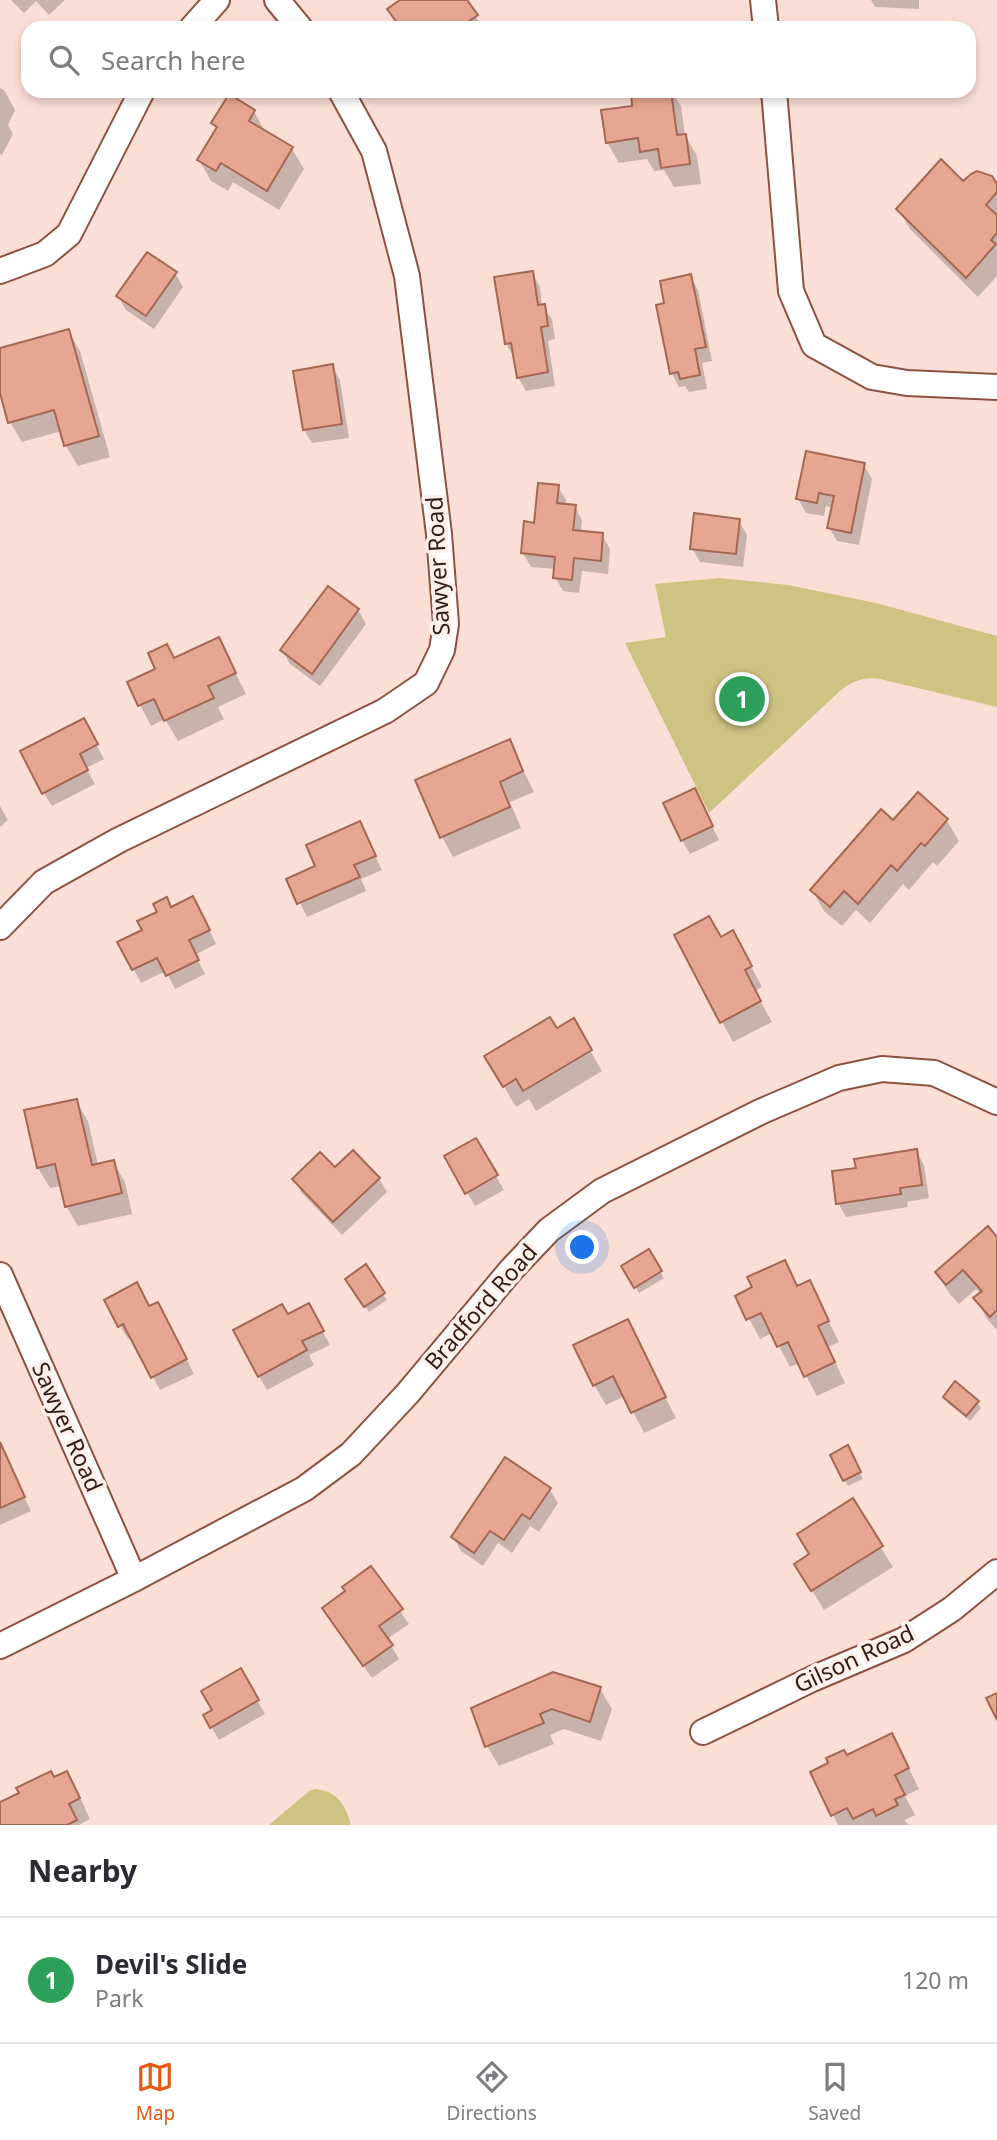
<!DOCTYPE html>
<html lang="en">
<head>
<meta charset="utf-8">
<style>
	:root { --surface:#fff; --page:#f2f2f3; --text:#2b2b33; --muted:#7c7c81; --line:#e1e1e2; --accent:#ea580c }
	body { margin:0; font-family:"Noto Sans",sans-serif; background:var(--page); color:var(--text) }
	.you { position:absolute; left:583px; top:1248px; width:24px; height:24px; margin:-18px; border:5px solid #fff; border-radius:50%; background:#1a73e8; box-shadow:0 0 0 10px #1a73e833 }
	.badge { display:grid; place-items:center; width:46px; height:46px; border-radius:50%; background:var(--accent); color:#fff; font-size:23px; font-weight:700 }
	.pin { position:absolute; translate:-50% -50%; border:4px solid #fff; box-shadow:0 2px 7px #0006 }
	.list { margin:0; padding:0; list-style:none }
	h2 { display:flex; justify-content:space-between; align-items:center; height:91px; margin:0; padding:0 28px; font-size:30px }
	h2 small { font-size:23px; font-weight:400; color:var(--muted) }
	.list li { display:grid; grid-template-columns:46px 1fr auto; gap:21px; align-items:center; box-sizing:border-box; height:126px; padding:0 28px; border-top:2px solid var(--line) }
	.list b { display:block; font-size:26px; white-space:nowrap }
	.list p { margin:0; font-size:23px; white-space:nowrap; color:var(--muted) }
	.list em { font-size:23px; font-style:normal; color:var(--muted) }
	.icon { flex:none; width:38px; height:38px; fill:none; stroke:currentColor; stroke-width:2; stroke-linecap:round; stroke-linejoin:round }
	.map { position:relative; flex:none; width:997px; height:1825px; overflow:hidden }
	.search { position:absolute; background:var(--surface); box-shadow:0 4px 10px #0003; left:21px; right:21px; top:21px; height:77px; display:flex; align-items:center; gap:18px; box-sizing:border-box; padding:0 24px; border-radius:21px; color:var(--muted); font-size:26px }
	.sheet { height:217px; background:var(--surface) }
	nav { display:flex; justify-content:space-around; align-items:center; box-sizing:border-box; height:98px; border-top:2px solid var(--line); background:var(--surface); font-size:19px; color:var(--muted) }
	nav a { display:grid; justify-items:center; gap:4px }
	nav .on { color:var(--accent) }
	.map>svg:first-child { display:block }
	.green { fill:#cec383 }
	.shadow { fill:#0003 }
	.building { fill:#e7a691; stroke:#a46854; stroke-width:2 }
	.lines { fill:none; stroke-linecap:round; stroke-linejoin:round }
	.minor-casing { stroke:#8c523f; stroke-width:28 }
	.minor { stroke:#fff; stroke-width:24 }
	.labels { text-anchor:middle; stroke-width:7; stroke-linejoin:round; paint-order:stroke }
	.street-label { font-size:23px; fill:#341c14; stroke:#fef0eb }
</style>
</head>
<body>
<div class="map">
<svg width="997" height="1825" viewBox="0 0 997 1825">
	<rect width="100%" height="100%" fill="#fbdfd6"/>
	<g class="green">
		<path d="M 719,578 L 788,585 L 876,603 L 997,636 L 997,707 L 880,679 C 864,676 852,681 840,691 L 709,813 L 625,643 L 666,637 L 655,584 Z"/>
		<path d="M 315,1789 C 337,1791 345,1804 351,1825 L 269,1825 L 309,1791 Z"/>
	</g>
	<g class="shadow">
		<polygon points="11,0 65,0 49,15 36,1 24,13"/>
		<polygon points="403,0 465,0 483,28 401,28 397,23"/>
		<polygon points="871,0 919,0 919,9 875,7"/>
		<polygon points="0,88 4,90 15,110 8,125 13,134 2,155 0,154"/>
		<polygon points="632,91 672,91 681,106 685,135 697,156 701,184 674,187 664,170 654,171 647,159 619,163 607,142 634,107"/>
		<polygon points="254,111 265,132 292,149 304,169 279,210 233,182 228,191 211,181 199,160 217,130 213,123"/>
		<polygon points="963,183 997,187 997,276 978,297 910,229 898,209"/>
		<polygon points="175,273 183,287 154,329 126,310 118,296"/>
		<polygon points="532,273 540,287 542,306 552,319 555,339 548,341 555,386 526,391 518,377 514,357 506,344"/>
		<polygon points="690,276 698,290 712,361 702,363 707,389 689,392 685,386 679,387 672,374 658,306 666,304"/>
		<polygon points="68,331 80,351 110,457 78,466 66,446 62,431 22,442 10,422 0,386 0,350"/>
		<polygon points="332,366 340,380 349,438 312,443 304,430"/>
		<polygon points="864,465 872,479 859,545 837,541 829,527 833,508 826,506 824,516 806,513 798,499"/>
		<polygon points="558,487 566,500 566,505 574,506 582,520 581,533 602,535 610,549 608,574 582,571 579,593 563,591 555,577 556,569 531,567 523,553 535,524"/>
		<polygon points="739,521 747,535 743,567 700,562 692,548"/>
		<polygon points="358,610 366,624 320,686 290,664 282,650"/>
		<polygon points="218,639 246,694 218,707 224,719 178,741 165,719 151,726 129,683"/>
		<polygon points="91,734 104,759 86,768 95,784 52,806 44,793"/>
		<polygon points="509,741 534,792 510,802 521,828 453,857 442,837"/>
		<polygon points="918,795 947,821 959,841 937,866 933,862 909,890 903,884 870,923 856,910 842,926 824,911 812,890 894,823"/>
		<polygon points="702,804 719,840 690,854 682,840"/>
		<polygon points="0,806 8,820 0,827"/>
		<polygon points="360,824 382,870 361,879 366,891 307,917 289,880 317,867"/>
		<polygon points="171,908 200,911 216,944 195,955 205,974 175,989 166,971 141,983 120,943 144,931"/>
		<polygon points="721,939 744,953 762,987 755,991 772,1022 733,1042 722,1022"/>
		<polygon points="573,1021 602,1071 536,1111 529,1099 516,1107 486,1056 556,1030"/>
		<polygon points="76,1101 88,1121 98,1165 113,1162 125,1182 132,1214 78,1226 66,1206 62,1186 50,1188 38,1168"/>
		<polygon points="475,1140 504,1190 475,1206 447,1156"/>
		<polygon points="916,1151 924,1165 929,1198 907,1202 908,1207 846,1217 838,1203 858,1169"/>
		<polygon points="294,1179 379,1179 387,1192 342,1235 302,1193"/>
		<polygon points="997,1239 997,1330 987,1319 976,1299 981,1294 976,1289 959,1304 949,1293 937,1273"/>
		<polygon points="648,1251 664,1278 639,1293 624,1266"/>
		<polygon points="366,1267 387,1300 369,1312 351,1286"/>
		<polygon points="809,1282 839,1342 828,1347 845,1383 817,1396 799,1363 790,1367 772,1333 760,1339 737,1296 798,1288"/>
		<polygon points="308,1306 330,1345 309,1355 314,1365 267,1390 259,1376 288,1317"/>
		<polygon points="149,1308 165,1317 194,1374 160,1390 132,1337 128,1339 120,1326"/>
		<polygon points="627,1321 676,1418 644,1433 625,1396 606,1405 594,1385"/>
		<polygon points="945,1397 977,1402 981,1408 970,1421 948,1403"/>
		<polygon points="0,1446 31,1511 0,1525"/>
		<polygon points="851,1454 863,1479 848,1486 832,1455"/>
		<polygon points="550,1490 558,1503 539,1532 530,1526 512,1553 498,1543 483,1566 461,1551 453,1537"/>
		<polygon points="852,1501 893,1567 824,1610 808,1584 811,1555"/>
		<polygon points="371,1569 409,1624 387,1639 399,1659 372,1678 332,1622 347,1592"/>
		<polygon points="240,1671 265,1714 219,1740 205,1716 214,1711"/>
		<polygon points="600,1689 612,1709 601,1741 564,1729 550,1735 554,1744 499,1766 487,1746 473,1709"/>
		<polygon points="903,1756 919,1789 905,1796 915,1815 905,1820 908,1825 838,1825 812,1773 846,1758"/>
		<polygon points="54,1779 78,1793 90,1819 79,1825 0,1825 0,1804"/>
	</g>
	<g class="building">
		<polygon points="400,0 467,0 478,15 459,28 401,28 387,9"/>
		<polygon points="631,91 671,91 677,135 686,134 690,164 661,168 658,149 640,152 638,138 606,143 601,110 632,106"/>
		<polygon points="229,94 255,110 249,121 293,147 267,191 221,163 216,171 197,160 217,127 211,123"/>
		<polygon points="941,159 963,181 971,174 977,171 992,176 997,184 997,192 986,205 997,215 997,233 991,240 996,244 966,278 896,209"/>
		<polygon points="147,252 177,272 146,316 116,296"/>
		<polygon points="533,271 538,305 545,304 548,326 541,327 548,372 517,378 511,343 505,344 494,277"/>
		<polygon points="691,274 706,347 695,349 700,375 680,379 678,372 670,374 656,305 664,303 660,281"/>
		<polygon points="69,329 99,436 64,446 54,410 8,423 0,393 0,348"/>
		<polygon points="333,364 342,424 303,430 293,371"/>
		<polygon points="806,451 865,463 851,533 827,528 834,496 819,493 817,503 796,499"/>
		<polygon points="538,483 559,485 557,503 576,505 573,530 603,533 601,561 574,558 572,580 553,578 555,557 521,553 524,521 534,523"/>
		<polygon points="694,513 740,519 736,554 690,549"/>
		<polygon points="328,586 359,609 312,674 280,650"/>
		<polygon points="219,637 236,673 208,686 214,698 164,721 154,699 138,706 127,682 155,669 148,653 167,644 174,658"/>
		<polygon points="84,718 98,744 80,754 88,770 42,794 20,751"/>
		<polygon points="510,739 523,771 500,782 510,807 440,838 415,780"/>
		<polygon points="695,788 713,826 681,841 663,803"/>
		<polygon points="918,792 948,819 925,846 921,843 897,871 891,865 858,904 844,891 830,907 810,890 881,809 893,820"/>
		<polygon points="360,821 376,856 354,865 360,877 297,904 286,879 315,866 306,845"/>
		<polygon points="193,896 210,930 189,940 199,960 166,976 157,958 132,970 117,942 142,930 137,921 157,912 153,904 167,897 171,907"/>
		<polygon points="709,916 721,937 733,930 752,966 745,970 761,1001 720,1023 674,935"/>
		<polygon points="550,1017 557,1028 574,1018 592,1050 523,1091 516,1079 503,1087 484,1056"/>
		<polygon points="77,1099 92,1165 114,1160 122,1193 65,1207 55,1164 37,1168 24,1110"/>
		<polygon points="476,1138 498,1175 465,1194 444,1156"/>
		<polygon points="917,1149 922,1185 900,1188 901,1194 836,1204 832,1171 856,1168 854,1159"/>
		<polygon points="353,1150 380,1178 333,1222 292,1179 320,1152 335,1167"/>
		<polygon points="988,1226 997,1237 997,1310 990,1317 973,1298 982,1291 963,1270 946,1285 935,1272"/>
		<polygon points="649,1249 662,1271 634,1288 621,1266"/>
		<polygon points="785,1260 797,1286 810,1280 829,1321 818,1326 835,1362 804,1377 788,1342 777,1347 761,1313 746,1320 735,1296 752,1287 747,1277"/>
		<polygon points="366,1264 385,1293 364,1307 345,1279"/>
		<polygon points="137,1282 149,1306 158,1302 187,1359 151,1378 123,1324 118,1327 104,1300"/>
		<polygon points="309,1303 324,1331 302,1341 307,1350 258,1377 233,1330 282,1304 288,1314"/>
		<polygon points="628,1319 666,1397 631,1413 613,1376 593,1386 573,1345"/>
		<polygon points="955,1381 979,1401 966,1416 943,1397"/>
		<polygon points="0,1442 25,1497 0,1508"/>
		<polygon points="848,1445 861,1472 843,1481 830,1455"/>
		<polygon points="505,1457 551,1488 530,1519 522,1514 504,1540 490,1531 474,1553 451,1537"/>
		<polygon points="853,1498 883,1546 811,1591 794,1564 809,1554 797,1534"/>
		<polygon points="371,1566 403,1609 379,1626 393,1645 363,1666 322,1608 345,1591 342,1587"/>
		<polygon points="241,1668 259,1700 210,1728 203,1715 212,1710 201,1691"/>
		<polygon points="553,1672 601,1687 590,1722 552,1709 540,1714 544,1723 485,1747 471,1708"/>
		<polygon points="997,1693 997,1720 986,1698"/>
		<polygon points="892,1733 909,1768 895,1775 905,1795 895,1799 898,1805 876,1816 873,1809 853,1819 847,1808 831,1816 810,1772 828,1763 826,1758 844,1750 847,1755"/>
		<polygon points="51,1771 54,1777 67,1771 80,1798 69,1804 77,1820 67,1825 0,1825 0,1802 19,1793 16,1788"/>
	</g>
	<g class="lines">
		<g class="minor-casing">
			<g id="minor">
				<polyline points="277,0 300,28"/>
				<polyline points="763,0 766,28"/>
				<polyline points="192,28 217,0"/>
				<polyline points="774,91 791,291 814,345 872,377 907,383 997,387"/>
				<polyline points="0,271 45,254 69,234 142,91"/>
				<polyline points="0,927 44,882 119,840 385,711 426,683 442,650 446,624 439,534 407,276 374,151 341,91"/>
				<polyline points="0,1275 134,1579"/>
				<polyline points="0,1646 134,1579 304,1489 351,1454 408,1393 511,1270 549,1230 602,1191 760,1112 839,1078 882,1069 934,1073 997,1102"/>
				<polyline points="703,1732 812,1679 904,1640 952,1609 997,1572"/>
			</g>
		</g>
		<use href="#minor" class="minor"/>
	</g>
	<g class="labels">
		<g class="street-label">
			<text transform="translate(438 566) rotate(-93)" y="8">Sawyer Road</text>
			<text transform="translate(481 1307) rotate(-49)" y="8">Bradford Road</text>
			<text transform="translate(67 1427) rotate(66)" y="8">Sawyer Road</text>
			<text transform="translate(854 1659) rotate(-25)" y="8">Gilson Road</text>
		</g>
	</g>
</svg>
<div class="you"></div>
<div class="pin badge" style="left:742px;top:699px;background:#2e9e5b">1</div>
<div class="search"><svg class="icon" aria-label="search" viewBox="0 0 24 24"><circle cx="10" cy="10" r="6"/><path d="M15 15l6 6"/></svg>Search here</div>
</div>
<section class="sheet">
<h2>Nearby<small></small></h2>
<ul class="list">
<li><span class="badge" style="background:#2e9e5b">1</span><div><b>Devil's Slide</b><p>Park</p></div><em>120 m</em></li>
</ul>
</section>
<nav>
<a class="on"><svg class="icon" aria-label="map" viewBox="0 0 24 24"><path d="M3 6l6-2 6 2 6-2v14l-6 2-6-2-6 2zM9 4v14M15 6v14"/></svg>Map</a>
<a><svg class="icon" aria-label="directions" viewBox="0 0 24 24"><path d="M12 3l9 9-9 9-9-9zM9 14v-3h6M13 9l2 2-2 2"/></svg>Directions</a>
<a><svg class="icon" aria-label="saved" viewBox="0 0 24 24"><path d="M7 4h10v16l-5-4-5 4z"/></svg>Saved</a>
</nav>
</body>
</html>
